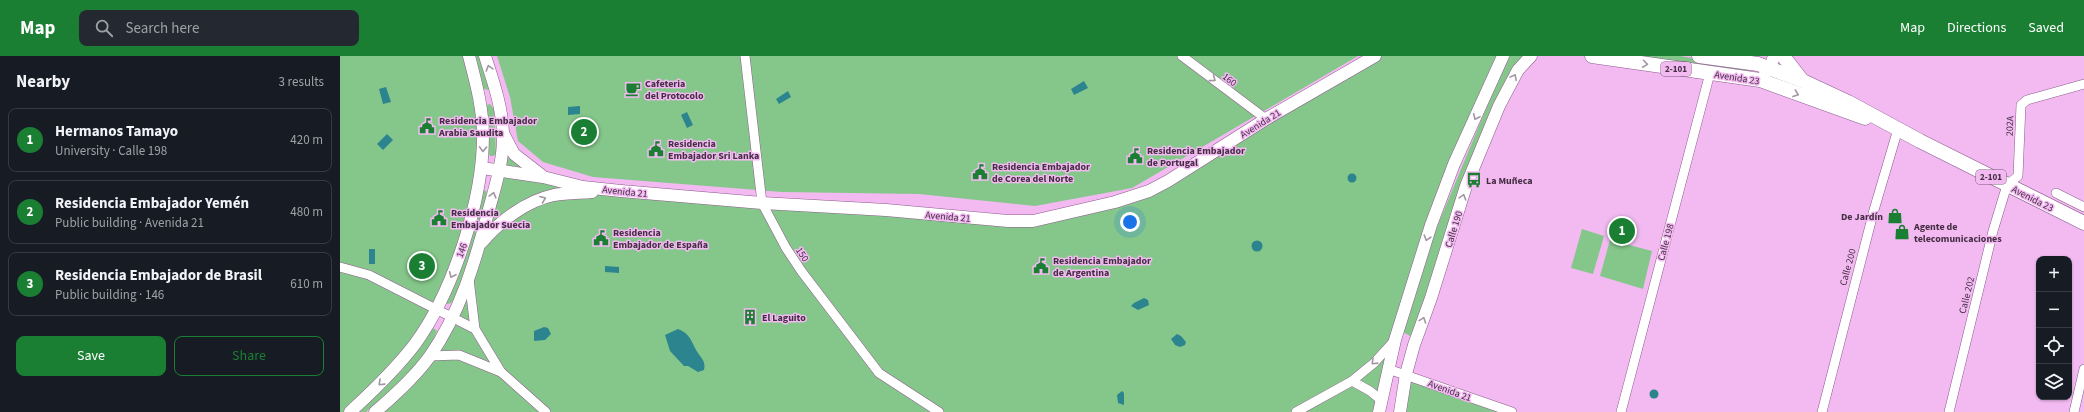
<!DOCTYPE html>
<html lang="en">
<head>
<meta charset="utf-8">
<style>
	:root { --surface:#171b24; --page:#242831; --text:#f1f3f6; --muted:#9ea1a6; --line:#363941; --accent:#1a7f32 }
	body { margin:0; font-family:"Source Sans 3",sans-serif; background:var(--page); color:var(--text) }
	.controls { position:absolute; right:12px; bottom:12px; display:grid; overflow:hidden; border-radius:8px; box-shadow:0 1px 3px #0004 }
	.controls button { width:36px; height:36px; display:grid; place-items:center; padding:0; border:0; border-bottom:1px solid var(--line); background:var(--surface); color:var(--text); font:20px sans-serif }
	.you { position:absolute; left:790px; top:166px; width:14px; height:14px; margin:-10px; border:3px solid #fff; border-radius:50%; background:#1a73e8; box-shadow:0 0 0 6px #1a73e833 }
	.badge { display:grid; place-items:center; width:26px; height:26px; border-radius:50%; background:var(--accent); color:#fff; font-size:13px; font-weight:700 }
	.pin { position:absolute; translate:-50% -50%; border:2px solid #fff; box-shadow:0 1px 4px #0006 }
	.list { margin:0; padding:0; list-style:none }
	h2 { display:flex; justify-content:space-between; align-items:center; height:52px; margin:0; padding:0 16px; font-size:17px }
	h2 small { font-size:13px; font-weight:400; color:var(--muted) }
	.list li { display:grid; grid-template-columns:26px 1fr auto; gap:12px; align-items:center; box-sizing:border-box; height:64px; margin:0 8px 8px; padding:0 8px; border:1px solid var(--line); border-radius:8px }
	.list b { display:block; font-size:15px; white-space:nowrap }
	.list p { margin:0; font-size:13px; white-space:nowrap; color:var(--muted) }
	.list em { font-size:13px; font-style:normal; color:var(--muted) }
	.actions { display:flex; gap:8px; padding:12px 16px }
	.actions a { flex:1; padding:9px 0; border:1px solid var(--accent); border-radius:8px; text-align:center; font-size:14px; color:var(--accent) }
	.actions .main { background:var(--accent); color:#fff }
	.icon { flex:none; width:22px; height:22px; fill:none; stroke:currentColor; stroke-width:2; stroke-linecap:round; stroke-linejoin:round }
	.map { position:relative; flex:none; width:1744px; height:356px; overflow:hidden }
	header { display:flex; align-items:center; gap:24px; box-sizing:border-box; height:56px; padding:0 20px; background:var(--accent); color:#fff }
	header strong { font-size:19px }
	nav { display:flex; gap:22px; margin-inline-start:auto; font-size:14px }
	.search { width:280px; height:36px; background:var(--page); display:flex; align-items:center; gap:10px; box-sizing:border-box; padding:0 14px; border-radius:8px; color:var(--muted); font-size:15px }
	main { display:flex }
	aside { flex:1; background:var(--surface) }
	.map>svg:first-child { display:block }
	.green { fill:#85c78b }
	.water { fill:#2c848f }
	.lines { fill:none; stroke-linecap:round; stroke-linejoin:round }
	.street-casing { stroke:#8d5b8d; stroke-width:10 }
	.secondary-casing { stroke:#8d5b8d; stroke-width:13 }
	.primary-casing { stroke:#8d5b8d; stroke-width:15 }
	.street { stroke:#fff; stroke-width:9 }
	.secondary { stroke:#fff; stroke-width:12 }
	.primary { stroke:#fff; stroke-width:14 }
	.oneway { stroke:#a296a2 }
	.labels { text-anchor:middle; stroke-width:3; stroke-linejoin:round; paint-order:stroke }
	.shield { fill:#f2baf1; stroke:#795878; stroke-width:1 }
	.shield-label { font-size:9px; font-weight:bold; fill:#452e44 }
	.street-label { font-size:10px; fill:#452e44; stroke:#f2baf1 }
	.poi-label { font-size:10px; font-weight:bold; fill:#452e44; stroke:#f2baf1; text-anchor:start }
</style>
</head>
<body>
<header>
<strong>Map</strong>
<div class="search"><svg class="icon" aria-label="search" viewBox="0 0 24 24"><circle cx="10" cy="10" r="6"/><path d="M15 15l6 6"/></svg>Search here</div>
<nav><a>Map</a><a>Directions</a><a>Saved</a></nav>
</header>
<main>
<aside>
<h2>Nearby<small>3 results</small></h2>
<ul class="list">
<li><span class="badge">1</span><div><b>Hermanos Tamayo</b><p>University · Calle 198</p></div><em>420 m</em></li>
<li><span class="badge">2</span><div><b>Residencia Embajador Yemén</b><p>Public building · Avenida 21</p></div><em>480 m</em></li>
<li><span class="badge">3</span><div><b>Residencia Embajador de Brasil</b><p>Public building · 146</p></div><em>610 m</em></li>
</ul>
<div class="actions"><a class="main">Save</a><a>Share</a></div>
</aside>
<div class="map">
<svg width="1744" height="356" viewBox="0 0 1744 356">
	<rect width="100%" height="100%" fill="#f2baf1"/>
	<g class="green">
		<polygon points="0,0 129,0 143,79 128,174 75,287 10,356 0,356"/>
		<polygon points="132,0 140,0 150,31 149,34 144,33 142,30"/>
		<polygon points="157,0 1018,0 792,132 695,150 579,138 442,136 253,121 203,106 178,85 170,41"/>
		<polygon points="1035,0 1163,0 1114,108 1039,356 35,356 52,342 113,262 159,114 243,131 693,165 809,135"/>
		<path d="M 1170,0 L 1183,0 C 1164,19 1154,50 1144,75 C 1117,142 1095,209 1074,277 L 1070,280 L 1063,276 L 1092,183 L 1158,24 Z"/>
		<polygon points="1298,0 1340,0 1408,11 1409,14 1406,17"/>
		<polygon points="150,48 154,53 156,97 154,100 150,100 148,95 147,49"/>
		<polygon points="166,93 173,105 184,113 164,109"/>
		<polygon points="143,133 147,136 146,142 133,189 115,243 111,247 107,248 105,245"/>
		<polygon points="1242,173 1264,180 1253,218 1231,212"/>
		<polygon points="1270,184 1312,195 1303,233 1260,220"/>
		<path d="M 93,272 L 97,275 C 84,308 52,334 26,356 L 17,356 L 63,313 L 90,273 Z"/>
		<polygon points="1066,318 1172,356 1060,356"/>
	</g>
	<g class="water">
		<polygon points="744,25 748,32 734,39 731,33"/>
		<polygon points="46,31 51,46 43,48 39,33"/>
		<polygon points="448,35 451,41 439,48 436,43"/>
		<polygon points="240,50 240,58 228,59 228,51"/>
		<polygon points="347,56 353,69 347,72 341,59"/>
		<polygon points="47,78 53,84 43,94 37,88"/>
		<circle cx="1012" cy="122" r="4.5"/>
		<circle cx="917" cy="190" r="5.5"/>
		<rect x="29" y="193" width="6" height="15"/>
		<polygon points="265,210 279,211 279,217 265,216"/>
		<polygon points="804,242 808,244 809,249 798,254 791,250 794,247"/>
		<polygon points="204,271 208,272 211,278 205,284 194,285 194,275"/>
		<path d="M 338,273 C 351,278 351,286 358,297 C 362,303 366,306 364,314 L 358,316 L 348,310 L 344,310 L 330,295 L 325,279 Z"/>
		<polygon points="837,278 841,280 846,286 845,289 840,291 835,289 831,283"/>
		<circle cx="1314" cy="338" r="4.5"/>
		<polygon points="782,335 784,337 784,349 778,347 777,339"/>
	</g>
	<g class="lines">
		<g class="street-casing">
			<g id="street">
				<polyline points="405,0 422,147 446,192 462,216 539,317 599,356"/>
				<polyline points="842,0 926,63"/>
				<polyline points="1716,137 1744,151"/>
				<polyline points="0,211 29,219 135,273 161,316 206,356"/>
				<polyline points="129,223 135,273"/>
				<polyline points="90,300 119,299 161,316"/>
				<polyline points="1048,313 1172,356"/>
				<polyline points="1012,325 1030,335 1041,344"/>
				<polyline points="956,356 1012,325 1034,307 1055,284"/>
				<polyline points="1281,356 1370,17"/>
				<polyline points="1482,356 1534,154 1558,73"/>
				<polyline points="1609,356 1653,175 1667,129 1678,120 1681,49 1687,44 1744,28"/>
				<polyline points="1734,356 1744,313"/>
			</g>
		</g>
		<g class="secondary-casing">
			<g id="secondary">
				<polyline points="1425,18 1430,12 1434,0"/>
				<polyline points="163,77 174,98 201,119"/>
				<polyline points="142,112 203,121 243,131 281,135 422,147 546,154 668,165 693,165 775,146 809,135 828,125 926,63 1035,0"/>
				<path d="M 142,186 C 160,165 186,145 214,139 C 227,137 240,137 252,136"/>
				<path d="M 10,356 C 33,335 56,313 75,288 C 113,236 143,144 143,80 C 143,52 136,27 129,0"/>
				<path d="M 35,356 C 55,339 75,321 90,300 C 120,257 135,206 148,157 C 155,131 164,104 163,77 C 162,50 153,25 145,0"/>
				<polyline points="1039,356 1055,284 1091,169 1114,108 1163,0"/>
				<polyline points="1060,356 1066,318 1074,289 1091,242 1126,130 1159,50 1178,14 1191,0"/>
			</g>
		</g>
		<g class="primary-casing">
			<g id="primary">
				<polyline points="1252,0 1420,24 1525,62"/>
				<polyline points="1359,0 1418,8 1463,25 1508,46 1580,85 1744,167"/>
				<polyline points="1443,0 1461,23"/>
			</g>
		</g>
		<use href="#street" class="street"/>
		<use href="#secondary" class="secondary"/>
		<use href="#primary" class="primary"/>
	</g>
	<defs><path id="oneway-chevron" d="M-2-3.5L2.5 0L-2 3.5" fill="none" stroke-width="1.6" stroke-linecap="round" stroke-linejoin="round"/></defs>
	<g class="oneway">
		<use href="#oneway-chevron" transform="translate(1305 8) rotate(8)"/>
		<use href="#oneway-chevron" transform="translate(149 12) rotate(-107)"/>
		<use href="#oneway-chevron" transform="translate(1174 21) rotate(-62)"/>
		<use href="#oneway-chevron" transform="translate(873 23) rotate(37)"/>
		<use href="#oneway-chevron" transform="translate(1456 38) rotate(20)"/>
		<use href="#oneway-chevron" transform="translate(1136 61) rotate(115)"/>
		<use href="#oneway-chevron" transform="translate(143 93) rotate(92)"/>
		<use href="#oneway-chevron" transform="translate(153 139) rotate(-75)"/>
		<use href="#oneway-chevron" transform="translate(1123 141) rotate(-73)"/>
		<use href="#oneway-chevron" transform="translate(203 143) rotate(-22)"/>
		<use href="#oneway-chevron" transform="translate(1087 182) rotate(107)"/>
		<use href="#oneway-chevron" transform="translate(112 219) rotate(115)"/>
		<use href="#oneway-chevron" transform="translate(1083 264) rotate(-70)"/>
		<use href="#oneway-chevron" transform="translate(1034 306) rotate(136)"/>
		<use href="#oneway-chevron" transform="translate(41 327) rotate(136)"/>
	</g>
	<defs>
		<g id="cafe-bare" transform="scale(1.2)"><path d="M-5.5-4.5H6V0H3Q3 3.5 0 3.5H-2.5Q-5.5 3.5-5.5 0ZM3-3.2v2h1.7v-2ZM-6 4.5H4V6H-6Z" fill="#1a7f32" stroke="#f2baf1" stroke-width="2.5" paint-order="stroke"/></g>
		<g id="civic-bare" transform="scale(1.2)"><path d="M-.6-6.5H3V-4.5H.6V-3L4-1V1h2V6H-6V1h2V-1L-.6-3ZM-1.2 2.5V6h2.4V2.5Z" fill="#1a7f32" stroke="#f2baf1" stroke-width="2.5" paint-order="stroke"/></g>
		<g id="bus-bare" transform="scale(1.2)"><path d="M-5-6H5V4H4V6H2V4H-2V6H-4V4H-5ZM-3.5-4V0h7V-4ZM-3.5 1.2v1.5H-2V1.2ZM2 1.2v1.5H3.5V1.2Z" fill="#1a7f32" stroke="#f2baf1" stroke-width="2.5" paint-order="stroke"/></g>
		<g id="shop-bare" transform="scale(1.2)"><path d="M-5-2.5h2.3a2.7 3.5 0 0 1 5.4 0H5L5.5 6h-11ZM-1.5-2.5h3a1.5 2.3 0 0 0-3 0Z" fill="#1a7f32" stroke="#f2baf1" stroke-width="2.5" paint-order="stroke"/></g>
		<g id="building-bare" transform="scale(1.2)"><path d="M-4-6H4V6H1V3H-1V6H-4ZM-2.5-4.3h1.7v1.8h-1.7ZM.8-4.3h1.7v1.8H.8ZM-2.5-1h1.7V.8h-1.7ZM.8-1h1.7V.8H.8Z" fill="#1a7f32" stroke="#f2baf1" stroke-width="2.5" paint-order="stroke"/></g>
	</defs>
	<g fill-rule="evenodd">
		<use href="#cafe-bare" x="293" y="33"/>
		<use href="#civic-bare" x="87" y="70"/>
		<use href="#civic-bare" x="316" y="93"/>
		<use href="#civic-bare" x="795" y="100"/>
		<use href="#civic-bare" x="640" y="116"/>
		<use href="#bus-bare" x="1134" y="124"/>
		<use href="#shop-bare" x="1555" y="160"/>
		<use href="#civic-bare" x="99" y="162"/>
		<use href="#shop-bare" x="1562" y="176"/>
		<use href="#civic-bare" x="261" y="182"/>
		<use href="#civic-bare" x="701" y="210"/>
		<use href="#building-bare" x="410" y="261"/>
	</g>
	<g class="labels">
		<g class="shield">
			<rect x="1321" y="6" width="30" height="14" rx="3"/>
			<rect x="1636" y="114" width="30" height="14" rx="3"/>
		</g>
		<g class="shield-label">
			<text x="1336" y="16">2-101</text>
			<text x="1651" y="124">2-101</text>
		</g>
		<g class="street-label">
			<text transform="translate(1397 21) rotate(9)" y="4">Avenida 23</text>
			<text transform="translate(890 23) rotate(37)" y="4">160</text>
			<text transform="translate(920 67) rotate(-32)" y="4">Avenida 21</text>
			<text transform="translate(1669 70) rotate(-88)" y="4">202A</text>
			<text transform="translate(285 135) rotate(6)" y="4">Avenida 21</text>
			<text transform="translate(1693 142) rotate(27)" y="4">Avenida 23</text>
			<text transform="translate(608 160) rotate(5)" y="4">Avenida 21</text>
			<text transform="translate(1113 173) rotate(-73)" y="4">Calle 190</text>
			<text transform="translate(1325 186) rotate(-75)" y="4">Calle 198</text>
			<text transform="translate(121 194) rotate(-70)" y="4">146</text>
			<text transform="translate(463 198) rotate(57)" y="4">150</text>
			<text transform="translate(1507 211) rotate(-75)" y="4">Calle 200</text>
			<text transform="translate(1626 239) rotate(-76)" y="4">Calle 202</text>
			<text transform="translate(1110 334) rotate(20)" y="4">Avenida 21</text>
		</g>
		<g class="poi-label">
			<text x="305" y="31">Cafeteria<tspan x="305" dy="12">del Protocolo</tspan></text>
			<text x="99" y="68">Residencia Embajador<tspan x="99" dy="12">Arabia Saudita</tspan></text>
			<text x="328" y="91">Residencia<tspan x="328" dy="12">Embajador Sri Lanka</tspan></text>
			<text x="807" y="98">Residencia Embajador<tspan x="807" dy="12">de Portugal</tspan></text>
			<text x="652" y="114">Residencia Embajador<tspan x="652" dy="12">de Corea del Norte</tspan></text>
			<text x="1146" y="128">La Muñeca</text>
			<text x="111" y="160">Residencia<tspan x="111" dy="12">Embajador Suecia</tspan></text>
			<text x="1543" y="164" text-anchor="end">De Jardín</text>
			<text x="1574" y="174">Agente de<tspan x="1574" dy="12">telecomunicaciones</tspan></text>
			<text x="273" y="180">Residencia<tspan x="273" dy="12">Embajador de España</tspan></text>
			<text x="713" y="208">Residencia Embajador<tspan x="713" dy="12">de Argentina</tspan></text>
			<text x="422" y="265">El Laguito</text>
		</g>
	</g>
</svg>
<div class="controls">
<button>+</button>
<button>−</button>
<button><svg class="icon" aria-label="locate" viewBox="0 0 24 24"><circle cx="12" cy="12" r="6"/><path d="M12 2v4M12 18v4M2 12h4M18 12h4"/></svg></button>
<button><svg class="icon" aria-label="layers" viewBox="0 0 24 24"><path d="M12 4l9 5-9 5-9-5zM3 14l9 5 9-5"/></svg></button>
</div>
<div class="you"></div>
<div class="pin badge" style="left:1282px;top:175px">1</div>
<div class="pin badge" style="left:244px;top:76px">2</div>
<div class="pin badge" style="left:82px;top:210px">3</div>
</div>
</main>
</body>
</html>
